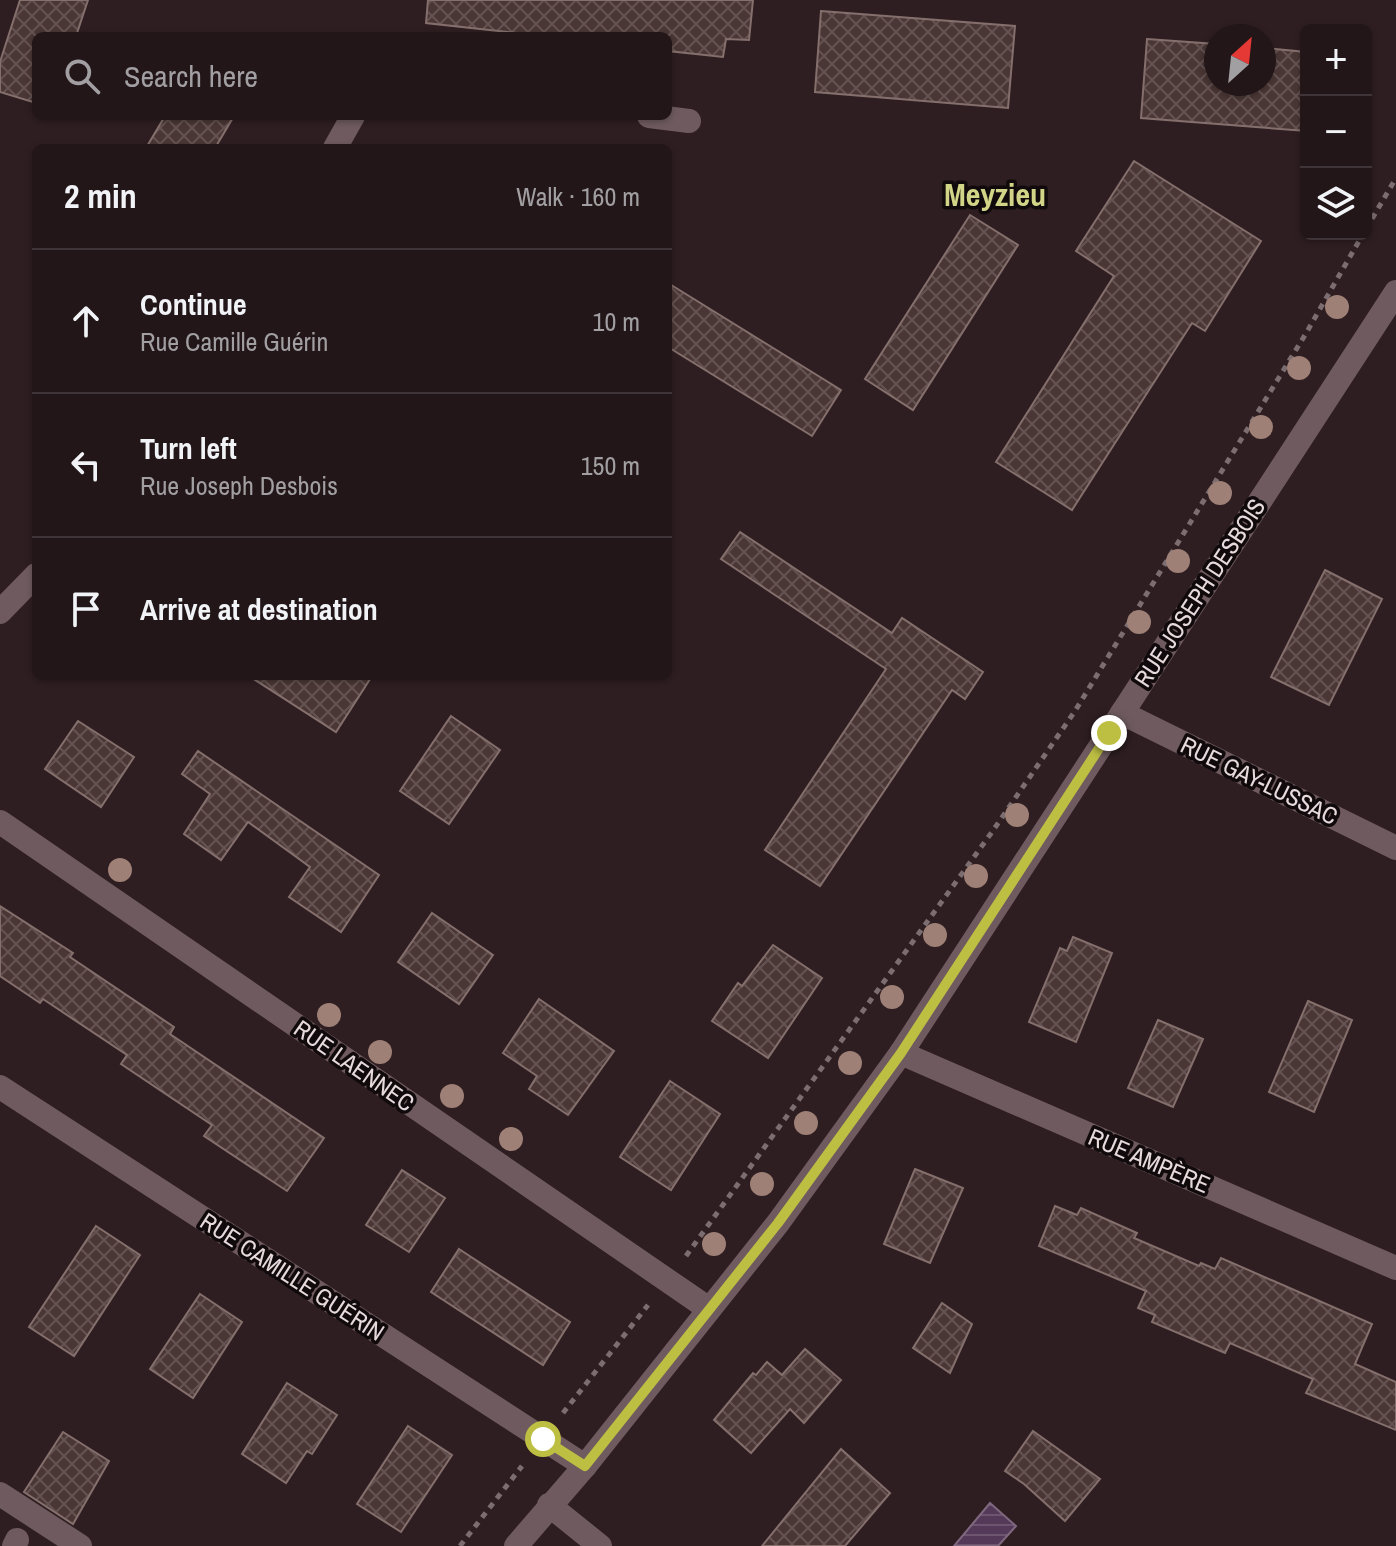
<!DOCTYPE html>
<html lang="en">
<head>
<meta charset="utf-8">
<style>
	:root { --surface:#221619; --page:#2e2326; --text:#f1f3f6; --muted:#a29fa2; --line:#3f3538 }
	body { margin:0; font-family:"Archivo Narrow",sans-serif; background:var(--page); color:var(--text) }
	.controls { position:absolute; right:24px; top:24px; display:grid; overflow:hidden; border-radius:12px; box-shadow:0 2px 6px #0004 }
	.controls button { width:72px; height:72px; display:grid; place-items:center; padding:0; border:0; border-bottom:2px solid var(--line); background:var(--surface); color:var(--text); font:40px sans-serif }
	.compass { position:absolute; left:1204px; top:24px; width:72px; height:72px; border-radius:50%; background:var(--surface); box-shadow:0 2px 6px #0004; rotate:27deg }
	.stop { position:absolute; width:24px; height:24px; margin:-18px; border:6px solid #bdbf43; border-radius:50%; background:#fff }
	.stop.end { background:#bdbf43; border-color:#fff; box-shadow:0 2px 8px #0008 }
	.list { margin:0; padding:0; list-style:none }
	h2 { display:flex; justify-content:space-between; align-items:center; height:104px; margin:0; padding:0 32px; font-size:34px }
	h2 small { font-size:26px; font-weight:400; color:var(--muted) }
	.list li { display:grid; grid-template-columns:52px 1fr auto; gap:24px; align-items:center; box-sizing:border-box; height:144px; padding:0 32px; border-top:2px solid var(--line) }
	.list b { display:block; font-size:30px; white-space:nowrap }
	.list p { margin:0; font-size:26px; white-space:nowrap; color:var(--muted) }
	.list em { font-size:26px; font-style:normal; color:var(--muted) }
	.icon { flex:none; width:44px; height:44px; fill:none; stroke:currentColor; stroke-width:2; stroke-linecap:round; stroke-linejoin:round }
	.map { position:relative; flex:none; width:1396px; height:1546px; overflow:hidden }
	.search { position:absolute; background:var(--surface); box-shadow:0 2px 6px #0004; left:32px; top:32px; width:640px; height:88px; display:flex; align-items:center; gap:20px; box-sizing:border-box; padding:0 28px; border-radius:12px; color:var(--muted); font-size:30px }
	.panel { position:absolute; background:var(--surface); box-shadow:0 2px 6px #0004; left:32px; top:144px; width:640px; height:536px; border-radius:12px }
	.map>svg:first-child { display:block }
	.water { fill:url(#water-rules); stroke:#806980; stroke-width:2 }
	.building { fill:url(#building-cross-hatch); stroke:#846f6c; stroke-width:2 }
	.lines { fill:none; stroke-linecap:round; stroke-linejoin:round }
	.path { stroke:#7b6d70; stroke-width:5; stroke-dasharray:6 6; stroke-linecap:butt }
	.minor { stroke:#6f5b5f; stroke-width:24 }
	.tree { fill:#9e8076 }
	.route { stroke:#bdbf43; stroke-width:10 }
	.labels { text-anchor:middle; stroke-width:7; stroke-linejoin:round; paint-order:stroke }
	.street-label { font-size:24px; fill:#e6dadd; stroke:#110a0c }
	.district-label { font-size:32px; font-weight:bold; fill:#d2d587; stroke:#110a0c }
</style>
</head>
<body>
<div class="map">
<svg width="1396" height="1546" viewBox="0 0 1396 1546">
	<defs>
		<pattern id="water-rules" width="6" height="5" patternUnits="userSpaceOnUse" patternTransform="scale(2)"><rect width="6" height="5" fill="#543958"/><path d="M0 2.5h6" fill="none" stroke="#6d5570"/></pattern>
		<pattern id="building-cross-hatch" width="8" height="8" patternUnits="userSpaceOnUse" patternTransform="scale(2)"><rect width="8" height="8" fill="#4a3735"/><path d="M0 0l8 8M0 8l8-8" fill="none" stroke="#645352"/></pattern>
	</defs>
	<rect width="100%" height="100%" fill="#2e1e21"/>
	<polygon class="water" points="990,1503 1016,1526 998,1546 954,1546"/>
	<g class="building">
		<polygon points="20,0 88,0 76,36 36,36 36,103 0,92 0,62"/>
		<polygon points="428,0 753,0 749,40 726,39 723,57 668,51 668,36 517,36 517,33 426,23"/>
		<polygon points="821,11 1015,26 1008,108 815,92"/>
		<polygon points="1147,39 1216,44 1216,84 1264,84 1264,48 1306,52 1306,131 1141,118"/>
		<polygon points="165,116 234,116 215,148 146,148"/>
		<polygon points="1134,161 1261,241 1205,331 1192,323 1072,510 996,462 1114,276 1076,251"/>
		<polygon points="970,215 1018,245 913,410 865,379"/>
		<polygon points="668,283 841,390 812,436 668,347"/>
		<polygon points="740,532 892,633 902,618 983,672 965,699 952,690 820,886 765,850 886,669 721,559"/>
		<polygon points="1325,570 1382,599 1329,705 1271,677"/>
		<polygon points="249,676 372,676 336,732"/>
		<polygon points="451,716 500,750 449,824 400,791"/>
		<polygon points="78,721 134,757 101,807 45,769"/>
		<polygon points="198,751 379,875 341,932 289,897 310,867 248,822 221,860 184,834 210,794 182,774"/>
		<polygon points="0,906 73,953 70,957 174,1027 170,1034 324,1138 287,1191 204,1136 212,1125 121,1064 127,1055 43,999 40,1003 0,976"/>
		<polygon points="432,913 493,955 459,1004 398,962"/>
		<polygon points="1073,937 1112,953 1076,1042 1029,1022 1060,948 1067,951"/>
		<polygon points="773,945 822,978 768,1058 712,1021 738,983 742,986"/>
		<polygon points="539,999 614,1051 568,1115 529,1089 537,1076 503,1053"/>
		<polygon points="1308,1001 1352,1020 1314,1112 1269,1092"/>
		<polygon points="1158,1020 1203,1039 1173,1107 1128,1088"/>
		<polygon points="670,1081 720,1114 671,1190 620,1157"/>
		<polygon points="915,1169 963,1188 930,1263 884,1244"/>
		<polygon points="402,1170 445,1198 409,1252 366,1225"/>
		<polygon points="1055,1206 1077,1215 1081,1208 1137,1233 1134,1238 1199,1266 1201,1263 1215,1269 1221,1258 1372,1324 1355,1364 1396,1382 1396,1430 1306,1393 1313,1379 1230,1343 1225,1353 1152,1322 1155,1315 1138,1308 1146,1291 1039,1246"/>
		<polygon points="96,1226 140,1255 74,1356 29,1327"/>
		<polygon points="459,1249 570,1322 543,1365 431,1292"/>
		<polygon points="200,1294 242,1322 193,1398 150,1369"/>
		<polygon points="942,1303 972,1324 950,1373 913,1348"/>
		<polygon points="805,1349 841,1380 804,1423 790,1409 751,1453 714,1420 753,1373 756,1375 767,1362 782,1375"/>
		<polygon points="287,1383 337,1415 312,1454 307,1451 286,1483 242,1454"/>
		<polygon points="408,1426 452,1455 401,1532 357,1504"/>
		<polygon points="1033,1431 1100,1479 1065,1521 1024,1484 1005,1471"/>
		<polygon points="63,1432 109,1461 73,1524 24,1492"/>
		<polygon points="841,1449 890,1493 845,1546 762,1546"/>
	</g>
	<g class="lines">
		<g class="path">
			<polyline points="1366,229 1396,178"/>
			<polyline points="686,1256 992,832 1075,711 1305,335 1363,234"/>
			<polyline points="563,1413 648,1305"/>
			<polyline points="460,1546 522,1466"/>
		</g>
		<g class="minor">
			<polyline points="649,116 689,121"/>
			<polyline points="335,148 353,116"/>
			<polyline points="0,612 36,575"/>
			<polyline points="1122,713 1396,848"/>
			<polyline points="0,822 709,1309"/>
			<polyline points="901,1053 1396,1268"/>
			<polyline points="0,1087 585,1466"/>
			<polyline points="0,1494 80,1546"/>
			<polyline points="549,1505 600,1546"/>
			<polyline points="14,1546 17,1540"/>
			<polyline points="516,1546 585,1466 778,1223 901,1053 1396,292"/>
		</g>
	</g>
	<g class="tree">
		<circle cx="1337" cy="307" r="12"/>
		<circle cx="1299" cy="368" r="12"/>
		<circle cx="1261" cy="427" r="12"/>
		<circle cx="1220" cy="493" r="12"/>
		<circle cx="1178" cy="561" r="12"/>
		<circle cx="1139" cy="622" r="12"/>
		<circle cx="1017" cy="815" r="12"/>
		<circle cx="120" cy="870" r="12"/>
		<circle cx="976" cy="876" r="12"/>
		<circle cx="935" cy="935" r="12"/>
		<circle cx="892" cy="997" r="12"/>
		<circle cx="329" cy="1015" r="12"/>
		<circle cx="380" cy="1052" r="12"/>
		<circle cx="850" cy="1063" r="12"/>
		<circle cx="452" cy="1096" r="12"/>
		<circle cx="806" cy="1123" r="12"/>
		<circle cx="511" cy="1139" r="12"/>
		<circle cx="762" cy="1184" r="12"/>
		<circle cx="714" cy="1244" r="12"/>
	</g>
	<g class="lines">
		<polyline class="route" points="543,1439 585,1466 778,1223 901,1053 1109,733"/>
	</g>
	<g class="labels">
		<g class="street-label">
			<text transform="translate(1200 593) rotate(-57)" y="8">RUE JOSEPH DESBOIS</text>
			<text transform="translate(1259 781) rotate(26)" y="8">RUE GAY-LUSSAC</text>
			<text transform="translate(354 1066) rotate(35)" y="8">RUE LAENNEC</text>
			<text transform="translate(1149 1161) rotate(23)" y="8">RUE AMPÈRE</text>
			<text transform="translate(292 1277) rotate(33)" y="8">RUE CAMILLE GUÉRIN</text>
		</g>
		<g class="district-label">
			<text x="995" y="206">Meyzieu</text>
		</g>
	</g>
</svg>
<div class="controls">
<button>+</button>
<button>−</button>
<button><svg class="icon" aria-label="layers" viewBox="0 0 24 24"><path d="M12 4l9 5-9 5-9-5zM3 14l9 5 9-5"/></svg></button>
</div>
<svg class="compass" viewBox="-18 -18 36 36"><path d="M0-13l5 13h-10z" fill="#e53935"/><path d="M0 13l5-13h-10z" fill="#a29fa2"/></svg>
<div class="stop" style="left:543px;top:1439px"></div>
<div class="stop end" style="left:1109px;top:733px"></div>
<div class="search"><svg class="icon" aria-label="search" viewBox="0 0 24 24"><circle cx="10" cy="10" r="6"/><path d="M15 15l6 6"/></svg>Search here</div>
<section class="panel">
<h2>2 min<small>Walk · 160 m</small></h2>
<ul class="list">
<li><svg class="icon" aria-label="ahead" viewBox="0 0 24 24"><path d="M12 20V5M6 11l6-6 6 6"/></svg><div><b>Continue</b><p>Rue Camille Guérin</p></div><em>10 m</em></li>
<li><svg class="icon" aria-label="left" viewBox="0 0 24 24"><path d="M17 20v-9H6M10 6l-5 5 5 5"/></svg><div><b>Turn left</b><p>Rue Joseph Desbois</p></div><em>150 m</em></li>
<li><svg class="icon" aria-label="arrive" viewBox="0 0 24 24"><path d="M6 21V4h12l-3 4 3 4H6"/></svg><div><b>Arrive at destination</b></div></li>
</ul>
</section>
</div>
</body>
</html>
